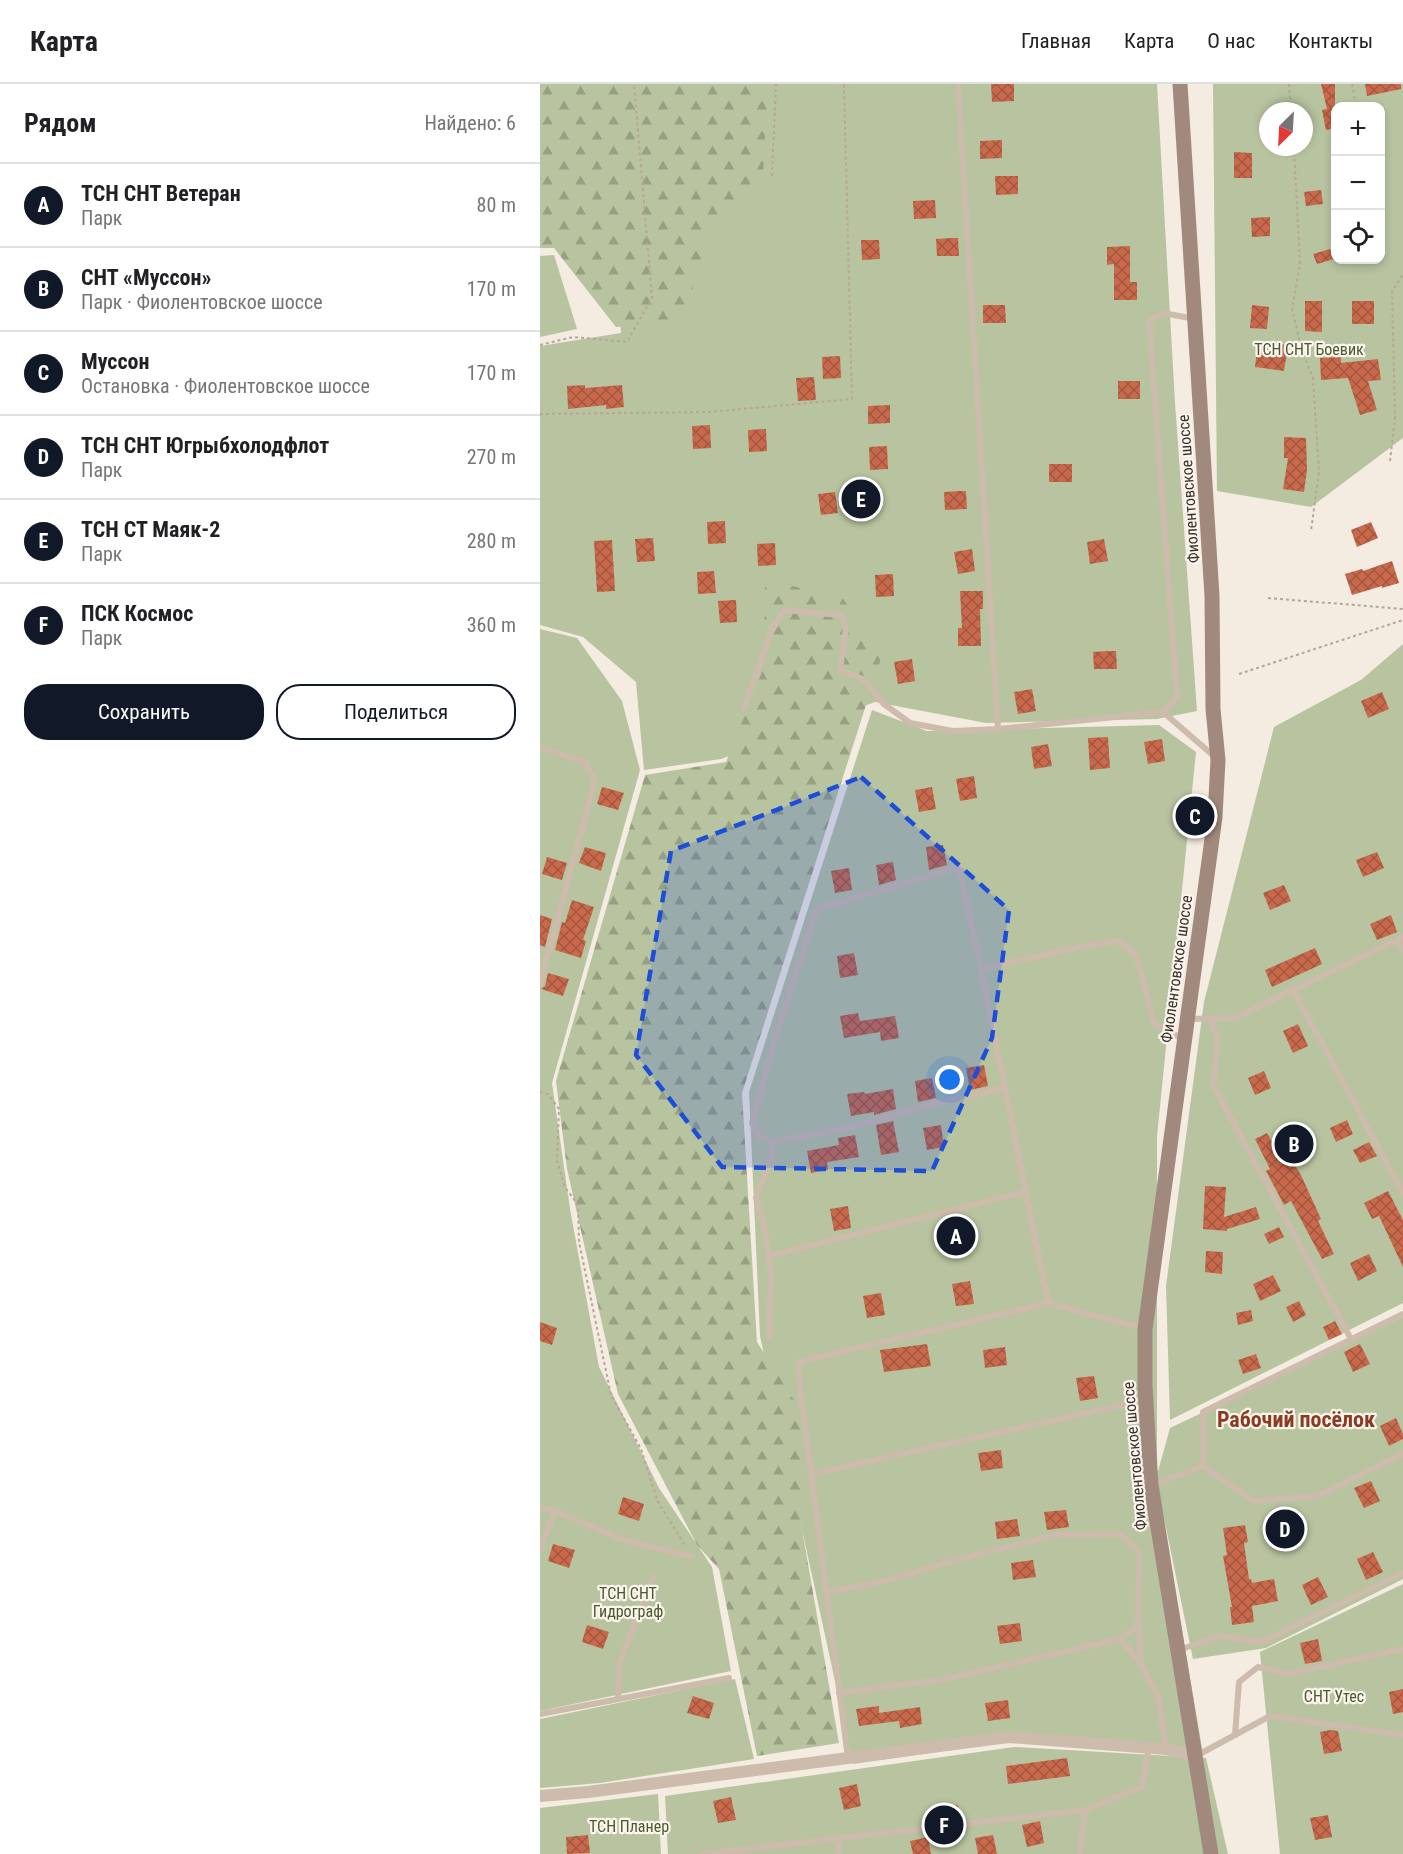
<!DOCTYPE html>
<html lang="ru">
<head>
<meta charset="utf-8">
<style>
	:root { --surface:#fff; --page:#f6f6f6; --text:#202124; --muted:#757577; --line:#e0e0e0; --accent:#111827 }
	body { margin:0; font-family:"Roboto Condensed",sans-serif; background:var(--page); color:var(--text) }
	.controls { position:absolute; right:18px; top:18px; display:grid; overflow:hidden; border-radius:12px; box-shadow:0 3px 9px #0003 }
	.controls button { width:54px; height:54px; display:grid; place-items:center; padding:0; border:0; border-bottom:2px solid var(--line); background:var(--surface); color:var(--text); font:30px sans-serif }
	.compass { position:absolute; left:719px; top:18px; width:54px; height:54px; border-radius:50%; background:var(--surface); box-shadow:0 3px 9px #0003; rotate:204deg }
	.you { position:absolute; left:410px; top:996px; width:21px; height:21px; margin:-15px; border:4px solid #fff; border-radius:50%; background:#1a73e8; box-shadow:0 0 0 9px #1a73e833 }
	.badge { display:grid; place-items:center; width:39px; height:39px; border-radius:50%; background:var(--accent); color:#fff; font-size:20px; font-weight:700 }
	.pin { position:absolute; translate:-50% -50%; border:3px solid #fff; box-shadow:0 2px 6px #0006 }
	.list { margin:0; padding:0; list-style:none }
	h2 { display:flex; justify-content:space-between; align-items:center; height:78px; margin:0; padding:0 24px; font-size:26px }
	h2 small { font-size:20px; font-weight:400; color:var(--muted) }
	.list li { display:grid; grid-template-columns:39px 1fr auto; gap:18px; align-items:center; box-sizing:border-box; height:84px; padding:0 24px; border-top:2px solid var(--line) }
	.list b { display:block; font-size:22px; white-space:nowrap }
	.list p { margin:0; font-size:20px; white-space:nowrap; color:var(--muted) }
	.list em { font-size:20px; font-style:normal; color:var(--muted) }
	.actions { display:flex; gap:12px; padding:18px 24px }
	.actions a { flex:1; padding:14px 0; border:2px solid var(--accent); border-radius:24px; text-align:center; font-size:21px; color:var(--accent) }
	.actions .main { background:var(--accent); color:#fff }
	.icon { flex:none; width:33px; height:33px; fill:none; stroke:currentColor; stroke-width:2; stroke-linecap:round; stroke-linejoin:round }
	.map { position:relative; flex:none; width:863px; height:1770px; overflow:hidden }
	header { display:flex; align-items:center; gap:36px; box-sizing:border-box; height:84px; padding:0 30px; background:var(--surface); border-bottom:2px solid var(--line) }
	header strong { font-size:28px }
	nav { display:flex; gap:33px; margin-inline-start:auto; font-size:21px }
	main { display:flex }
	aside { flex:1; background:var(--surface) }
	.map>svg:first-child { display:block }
	.green { fill:#b8c4a0; fill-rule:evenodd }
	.forest { fill:url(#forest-firs) }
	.building { fill:url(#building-cross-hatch) }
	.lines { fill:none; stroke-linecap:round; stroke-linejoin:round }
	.path { stroke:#b9a596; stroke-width:2; stroke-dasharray:3 3; stroke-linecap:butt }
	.lane { stroke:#cdbbac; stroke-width:6 }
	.street { stroke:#cdbbac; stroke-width:12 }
	.secondary { stroke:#a18a7d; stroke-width:15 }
	.marked { fill:#1d4ed8; fill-opacity:0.2; stroke:#1d4ed8; stroke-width:4.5; stroke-dasharray:12 8; stroke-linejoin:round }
	.labels { text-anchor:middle; stroke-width:4.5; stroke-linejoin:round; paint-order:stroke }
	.park-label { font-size:16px; fill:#4a5a2e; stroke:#fbf5ee }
	.street-label { font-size:16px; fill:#3b302b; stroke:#fbf5ee }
	.district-label { font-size:22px; font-weight:bold; fill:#8c3b22; stroke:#fbf5ee }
</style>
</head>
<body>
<header>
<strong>Карта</strong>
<nav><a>Главная</a><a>Карта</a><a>О нас</a><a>Контакты</a></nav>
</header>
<main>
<aside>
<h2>Рядом<small>Найдено: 6</small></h2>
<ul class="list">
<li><span class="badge">A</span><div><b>ТСН СНТ Ветеран</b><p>Парк</p></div><em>80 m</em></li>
<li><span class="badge">B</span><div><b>СНТ «Муссон»</b><p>Парк · Фиолентовское шоссе</p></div><em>170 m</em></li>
<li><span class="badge">C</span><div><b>Муссон</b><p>Остановка · Фиолентовское шоссе</p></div><em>170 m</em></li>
<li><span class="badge">D</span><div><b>ТСН СНТ Югрыбхолодфлот</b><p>Парк</p></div><em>270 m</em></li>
<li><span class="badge">E</span><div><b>ТСН СТ Маяк-2</b><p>Парк</p></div><em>280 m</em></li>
<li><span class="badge">F</span><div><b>ПСК Космос</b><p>Парк</p></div><em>360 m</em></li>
</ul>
<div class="actions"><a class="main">Сохранить</a><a>Поделиться</a></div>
</aside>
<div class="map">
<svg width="863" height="1770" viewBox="0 0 863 1770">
	<defs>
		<pattern id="forest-firs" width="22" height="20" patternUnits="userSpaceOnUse" patternTransform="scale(1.5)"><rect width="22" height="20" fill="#b8c4a0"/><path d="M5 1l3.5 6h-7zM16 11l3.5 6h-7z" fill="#97a083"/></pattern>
		<pattern id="building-cross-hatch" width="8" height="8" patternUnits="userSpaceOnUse" patternTransform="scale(1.5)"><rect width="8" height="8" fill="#c8694b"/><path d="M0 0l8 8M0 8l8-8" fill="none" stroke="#a4573f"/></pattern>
	</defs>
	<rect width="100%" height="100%" fill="#f4ebe1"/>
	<g class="green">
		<polygon points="68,0 617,0 635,319 657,627 617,635 446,639 335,618 181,675 104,686 96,598 43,553 0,541 0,262 81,249"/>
		<path d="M 673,0 L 863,0 L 863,354 L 771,423 L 677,407 ZM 796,22 L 840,22 L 840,176 L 796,176 ZM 728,27 L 764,27 L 764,63 L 728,63 Z"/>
		<polygon points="14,171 37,245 0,253 0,172"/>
		<polygon points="0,545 37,554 82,617 100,686 12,999 30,1125 59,1283 119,1404 172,1483 191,1587 0,1627"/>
		<polygon points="863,560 863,1219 630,1336 626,1202 664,918 734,643 821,596"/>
		<polygon points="332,626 387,647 619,641 656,668 617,1052 617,1391 630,1344 863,1233 863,1495 726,1564 653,1575 617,1400 663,1670 468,1658 313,1680 220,1252 209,1008"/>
		<polygon points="863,1500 863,1770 740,1770 720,1568"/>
		<polygon points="195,1595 214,1675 60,1699 0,1704 0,1635"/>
		<polygon points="474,1663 666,1674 688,1770 128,1770 125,1712"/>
		<polygon points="118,1710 121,1770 0,1770 0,1724"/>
	</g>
	<g class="forest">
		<polygon points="0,0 228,0 223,91 169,152 141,240 76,243 14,164 0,164"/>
		<polygon points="225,496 302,513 341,574 202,1009 217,1258 265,1333 261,1439 299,1659 217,1672 179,1485 157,1461 78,1310 27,1085 16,997 105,691 186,678 224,583"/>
	</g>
	<g class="building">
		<polygon points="451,0 474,0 474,17 452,18"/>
		<polygon points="781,0 795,0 795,44 786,46 782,26 787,25"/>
		<polygon points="825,0 861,0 861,5 827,12"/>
		<polygon points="462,56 462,74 440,75 440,57"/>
		<polygon points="694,68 712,69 712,94 694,94"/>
		<polygon points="455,92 478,92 478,110 456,111"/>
		<polygon points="781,106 783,120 766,122 764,108"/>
		<polygon points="395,116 396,134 374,135 373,117"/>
		<polygon points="730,133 730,152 712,153 711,134"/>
		<polygon points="411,154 418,154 419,172 397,172 396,155"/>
		<polygon points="321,156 339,156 340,175 322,176"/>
		<polygon points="590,162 590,198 597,198 597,216 574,216 574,180 567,181 567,163"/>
		<polygon points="790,165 794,175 777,180 773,170"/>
		<polygon points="765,217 782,217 782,248 765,247"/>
		<rect x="812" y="217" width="22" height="23"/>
		<polygon points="443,221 465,221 466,239 443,239"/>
		<polygon points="712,221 729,223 727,245 710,244"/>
		<polygon points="718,257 748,261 744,287 715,283"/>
		<polygon points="300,272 301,294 283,295 282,273"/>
		<polygon points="801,273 801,279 838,275 841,296 828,297 837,326 820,331 808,294 781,296 780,274"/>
		<polygon points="274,293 276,316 258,317 256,294"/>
		<rect x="578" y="297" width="22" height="18"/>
		<polygon points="45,301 45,304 82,301 84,323 66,325 66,321 28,325 27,302"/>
		<polygon points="350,321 350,339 328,340 328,322"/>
		<polygon points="170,341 171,364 153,365 152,342"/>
		<polygon points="226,345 227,367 209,368 208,346"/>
		<polygon points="744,353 766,354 767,386 764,408 743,405 748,374 744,374"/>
		<polygon points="347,362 348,385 330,386 329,363"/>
		<rect x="509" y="380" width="23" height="18"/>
		<polygon points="419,407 426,407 427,425 405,426 404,408"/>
		<polygon points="295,408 298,429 281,431 278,410"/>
		<polygon points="185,437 186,459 168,460 167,438"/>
		<polygon points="831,438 838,454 817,463 811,446"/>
		<polygon points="113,454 115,477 97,478 95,455"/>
		<polygon points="564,455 568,477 550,480 547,458"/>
		<polygon points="72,456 75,507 57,508 54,457"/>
		<polygon points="235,459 236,481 218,482 217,460"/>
		<polygon points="432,465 435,487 418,490 414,468"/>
		<polygon points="852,477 859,499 842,504 842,502 812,511 805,490 822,485 823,487"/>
		<polygon points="174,487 176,509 158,510 157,488"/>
		<polygon points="353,490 354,512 336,513 335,491"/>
		<polygon points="420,507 443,507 443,525 440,525 441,562 418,562 418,544 422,544"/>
		<polygon points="196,516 197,538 180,539 178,517"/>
		<polygon points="569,567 576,567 577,585 554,585 553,568"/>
		<polygon points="372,575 375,597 358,600 354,578"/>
		<polygon points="492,605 496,627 478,630 474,608"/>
		<polygon points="842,608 849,625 828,634 821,617"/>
		<polygon points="568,653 570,684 550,686 548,654"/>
		<polygon points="622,655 625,677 608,680 604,658"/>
		<polygon points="508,660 512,682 494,685 491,663"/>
		<polygon points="434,692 437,714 420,717 416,695"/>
		<polygon points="62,703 84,709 78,726 57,720"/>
		<polygon points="392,703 396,725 379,728 375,706"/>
		<polygon points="403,761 407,781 389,786 386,763"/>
		<polygon points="45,763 66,769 61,787 39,779"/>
		<polygon points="837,768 844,784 823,793 816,776"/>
		<polygon points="7,773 27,779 22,796 2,790"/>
		<polygon points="353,778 356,796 339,801 336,781"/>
		<polygon points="309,784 312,806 295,809 291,787"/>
		<polygon points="744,801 751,817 730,826 723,809"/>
		<polygon points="32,816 54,823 43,856 46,857 41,874 15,866 22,838 25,839"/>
		<polygon points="0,831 12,835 5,863 0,861"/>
		<polygon points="851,831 857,848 837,856 830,840"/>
		<polygon points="775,864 782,880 732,903 725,886"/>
		<polygon points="314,869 318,891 300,894 297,872"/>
		<polygon points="8,889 29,895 23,912 1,905 5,902"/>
		<polygon points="318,929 320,937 355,932 359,954 341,957 340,948 304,954 300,932"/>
		<polygon points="758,940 768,962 753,969 743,947"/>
		<polygon points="444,981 448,1002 430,1006 426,984"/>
		<polygon points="724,987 731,1004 715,1011 708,994"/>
		<polygon points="392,994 396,1014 378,1018 375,997"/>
		<polygon points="353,1005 356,1025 334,1031 334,1028 311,1032 307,1010 324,1008 325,1010"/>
		<polygon points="807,1036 813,1050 796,1058 790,1044"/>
		<polygon points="353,1037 359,1068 341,1071 336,1041"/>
		<polygon points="401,1041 404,1063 387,1066 383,1044"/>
		<polygon points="727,1049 742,1079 751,1075 761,1091 781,1135 778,1137 794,1170 782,1175 751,1117 744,1121 726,1087 730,1085 715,1055"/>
		<polygon points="315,1051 319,1073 287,1078 288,1086 271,1089 267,1067 299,1061 298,1054"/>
		<polygon points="829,1058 837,1072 820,1079 813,1066"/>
		<polygon points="665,1102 686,1103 684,1133 716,1123 720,1135 687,1145 687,1147 663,1145"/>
		<polygon points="848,1107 863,1136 863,1183 839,1132 832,1135 824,1119"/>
		<polygon points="308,1122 311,1144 294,1147 290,1125"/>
		<polygon points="739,1143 744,1153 729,1160 724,1150"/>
		<polygon points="666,1167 683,1168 682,1190 665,1188"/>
		<polygon points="829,1170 837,1187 818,1197 810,1179"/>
		<polygon points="733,1191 741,1207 720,1217 713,1200"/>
		<polygon points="430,1197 434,1220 416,1222 412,1200"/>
		<polygon points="341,1209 345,1231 327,1234 323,1212"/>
		<polygon points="759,1217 766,1231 753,1238 746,1223"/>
		<polygon points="711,1226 713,1237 698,1241 696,1229"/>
		<polygon points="795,1237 802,1250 789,1256 783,1243"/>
		<polygon points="0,1238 17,1244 12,1261 0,1257"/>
		<polygon points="387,1260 391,1282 344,1288 340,1266"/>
		<polygon points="820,1260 830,1280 813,1288 804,1268"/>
		<polygon points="465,1263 467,1281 445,1284 443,1266"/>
		<polygon points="716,1270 721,1284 703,1290 698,1276"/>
		<polygon points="554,1292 558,1314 540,1317 536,1294"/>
		<polygon points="856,1334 863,1350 863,1355 849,1362 840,1342"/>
		<polygon points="461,1366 463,1384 441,1387 438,1369"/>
		<polygon points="831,1397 840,1417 824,1424 814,1404"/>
		<polygon points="83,1413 104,1420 99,1437 78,1430"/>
		<polygon points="526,1426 529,1443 507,1446 504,1428"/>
		<polygon points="477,1435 480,1452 457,1455 455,1438"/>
		<polygon points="705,1441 708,1458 704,1459 709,1495 711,1495 712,1499 734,1495 738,1517 712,1522 714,1538 692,1541 690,1523 692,1523 683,1472 687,1471 683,1444"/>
		<polygon points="13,1460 35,1466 29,1484 8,1477"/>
		<polygon points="833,1468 843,1488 826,1496 817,1475"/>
		<polygon points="493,1476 496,1493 473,1496 471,1479"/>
		<polygon points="778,1493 788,1513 771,1521 762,1501"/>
		<polygon points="480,1539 482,1557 460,1560 457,1542"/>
		<polygon points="47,1541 69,1548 63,1565 42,1558"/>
		<polygon points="778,1555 782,1577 765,1580 760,1559"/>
		<polygon points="863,1605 863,1628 853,1630 849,1608"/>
		<polygon points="153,1612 174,1619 169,1635 147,1629"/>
		<polygon points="468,1616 470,1634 448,1637 445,1619"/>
		<polygon points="339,1622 339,1629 380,1623 382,1640 360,1644 359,1637 319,1642 316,1625"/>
		<polygon points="790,1646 798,1647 802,1667 784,1670 780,1648"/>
		<polygon points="527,1674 530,1692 468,1700 466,1682"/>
		<polygon points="317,1700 321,1722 304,1726 299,1704"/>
		<polygon points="191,1713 196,1736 178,1739 173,1717"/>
		<polygon points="418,1721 419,1734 405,1736 403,1723"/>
		<polygon points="788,1731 792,1753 775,1756 770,1734"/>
		<polygon points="500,1737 504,1759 487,1763 482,1741"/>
		<polygon points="48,1751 50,1769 27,1770 26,1753"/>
		<polygon points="453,1751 457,1770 438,1770 435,1754"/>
		<polygon points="388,1753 391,1770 373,1770 370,1757"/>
	</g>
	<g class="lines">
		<g class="path">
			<polyline points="749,0 751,27"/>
			<polyline points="812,0 816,22"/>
			<polyline points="754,63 760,180 752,225 762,266 773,294 779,388 771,447"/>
			<polyline points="232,92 236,0"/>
			<polyline points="0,261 33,253 87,258 112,214 94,0"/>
			<polyline points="0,330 169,328 312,315 304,0"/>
			<polyline points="850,377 855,334 852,207 863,191"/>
			<polyline points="728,514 863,525"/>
			<polyline points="699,590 863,536"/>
			<polyline points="0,1008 8,1010 19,1025 17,1077 25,1103 38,1121 39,1158 71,1311 101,1365 118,1418 144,1460"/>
		</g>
		<g class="lane">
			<polyline points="418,0 458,645"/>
			<polyline points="204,624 233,543 245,526 300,531 306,544 300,586 323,595 344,620 370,639 413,647 458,645 623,628 675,673"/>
			<polyline points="623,628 637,613 609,237 623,229 655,235"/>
			<polyline points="0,663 45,678 55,696 0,900"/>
			<polyline points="858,856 863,866"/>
			<polyline points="441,885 549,861 580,857 596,872 615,940 643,955"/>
			<polyline points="753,906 863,1109"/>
			<polyline points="648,935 695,934 863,853"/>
			<polyline points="670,935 678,956 673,1001 811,1255"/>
			<polyline points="232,1058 308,1044 389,1021 464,1004"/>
			<polyline points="229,1172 485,1108"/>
			<polyline points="229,1255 231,1190 224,1141 216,1114 232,1072 232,1058 220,1053 212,1039 235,955 277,825 419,783 441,885 508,1219"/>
			<polyline points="663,1382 663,1328 863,1230"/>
			<polyline points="663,1382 714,1417 778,1412 863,1370"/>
			<polyline points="271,1390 606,1316"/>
			<polyline points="612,1401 663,1382"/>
			<polyline points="0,1424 15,1427 86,1457 151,1472"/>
			<polyline points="0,1465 15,1427"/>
			<polyline points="286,1508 340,1498 416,1476 517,1451 581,1450 599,1468 598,1532 601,1580"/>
			<polyline points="580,1555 599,1540"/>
			<polyline points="642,1565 679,1552 721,1558 863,1489"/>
			<polyline points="299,1609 405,1595 580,1555 601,1580 618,1612 626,1665"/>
			<polyline points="78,1615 79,1580 113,1493"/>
			<polyline points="0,1630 189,1594"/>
			<polyline points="695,1651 699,1598 718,1583 749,1590 863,1565"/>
			<polyline points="656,1672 730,1632 863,1651"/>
			<polyline points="308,1674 261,1312 258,1278 508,1219 605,1245"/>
			<polyline points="298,1756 299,1770"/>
			<polyline points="162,1770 545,1726"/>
			<polyline points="540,1770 545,1726 602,1703 609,1663"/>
		</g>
		<polyline class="street" points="0,1712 48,1708 468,1653 626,1665 655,1672"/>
		<polyline class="secondary" points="640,0 672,512 673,625 678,676 675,733 605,1245 605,1302 611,1401 671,1770"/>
	</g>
	<path class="marked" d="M 321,693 L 469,826 L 452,954 L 392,1087 L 182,1083 L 96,971 L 131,767 Z"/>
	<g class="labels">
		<g class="park-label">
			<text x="769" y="271">ТСН СНТ Боевик</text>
			<text x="88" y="1515">ТСН СНТ<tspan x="88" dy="18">Гидрограф</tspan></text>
			<text x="794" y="1618">СНТ Утес</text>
			<text x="89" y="1748">ТСН Планер</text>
		</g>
		<g class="street-label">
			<text transform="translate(648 405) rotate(-94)" y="6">Фиолентовское шоссе</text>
			<text transform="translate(636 885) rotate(-82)" y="6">Фиолентовское шоссе</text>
			<text transform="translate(594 1372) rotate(-95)" y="6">Фиолентовское шоссе</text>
		</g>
		<g class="district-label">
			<text x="756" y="1343">Рабочий посёлок</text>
		</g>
	</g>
</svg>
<div class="controls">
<button>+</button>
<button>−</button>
<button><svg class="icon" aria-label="locate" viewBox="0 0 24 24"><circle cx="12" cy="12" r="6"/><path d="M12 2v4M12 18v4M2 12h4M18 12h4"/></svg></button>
</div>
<svg class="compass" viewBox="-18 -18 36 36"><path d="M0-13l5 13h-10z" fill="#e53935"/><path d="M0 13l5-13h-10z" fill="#757577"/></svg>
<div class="you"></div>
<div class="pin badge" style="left:416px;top:1152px">A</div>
<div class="pin badge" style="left:754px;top:1060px">B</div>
<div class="pin badge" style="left:655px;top:732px">C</div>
<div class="pin badge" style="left:745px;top:1445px">D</div>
<div class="pin badge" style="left:321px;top:415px">E</div>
<div class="pin badge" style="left:404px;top:1741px">F</div>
</div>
</main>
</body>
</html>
